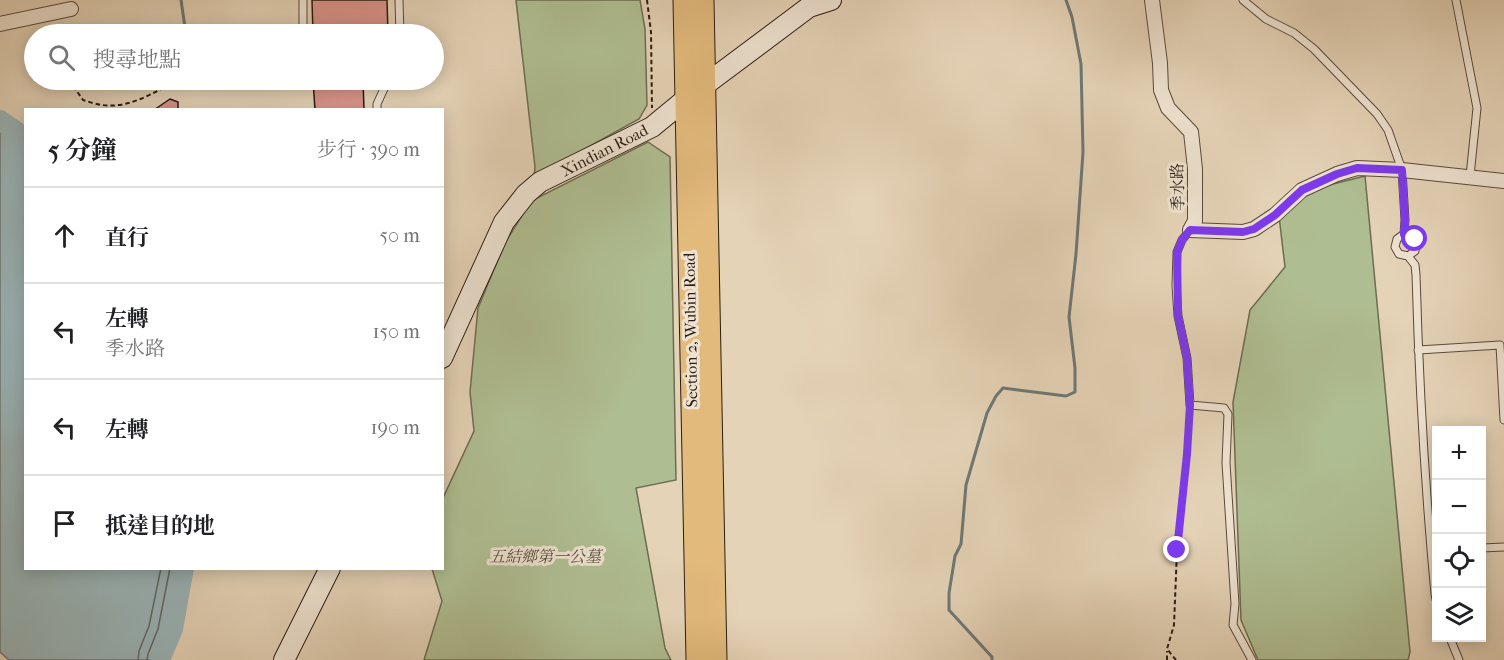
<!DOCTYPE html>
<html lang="zh-TW">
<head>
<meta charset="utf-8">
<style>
	:root { --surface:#fff; --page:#f2f2f2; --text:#202124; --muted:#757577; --line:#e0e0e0 }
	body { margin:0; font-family:"IM FELL French Canon","Noto Serif TC",serif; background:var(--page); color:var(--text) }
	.controls { position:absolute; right:18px; bottom:18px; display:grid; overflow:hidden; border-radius:0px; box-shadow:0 3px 15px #0003 }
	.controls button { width:54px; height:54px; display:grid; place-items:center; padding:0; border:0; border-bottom:2px solid var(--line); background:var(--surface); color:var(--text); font:30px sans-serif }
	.stop { position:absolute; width:18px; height:18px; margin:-14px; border:4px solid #7c3aed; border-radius:50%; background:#fff }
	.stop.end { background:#7c3aed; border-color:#fff; box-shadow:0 2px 6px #0008 }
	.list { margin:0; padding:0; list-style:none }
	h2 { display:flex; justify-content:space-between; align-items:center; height:78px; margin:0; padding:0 24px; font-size:26px }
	h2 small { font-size:20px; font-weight:400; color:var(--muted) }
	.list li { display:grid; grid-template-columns:39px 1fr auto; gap:18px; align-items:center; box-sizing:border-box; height:96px; padding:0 24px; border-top:2px solid var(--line) }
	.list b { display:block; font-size:22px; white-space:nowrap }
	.list p { margin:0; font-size:20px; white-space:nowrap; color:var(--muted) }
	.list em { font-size:20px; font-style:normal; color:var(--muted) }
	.icon { flex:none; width:33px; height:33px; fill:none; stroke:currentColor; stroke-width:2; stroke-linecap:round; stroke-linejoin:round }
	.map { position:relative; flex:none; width:1504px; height:660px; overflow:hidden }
	.search { position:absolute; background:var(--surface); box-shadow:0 3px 15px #0003; left:24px; top:24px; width:420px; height:66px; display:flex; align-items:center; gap:15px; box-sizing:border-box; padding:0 21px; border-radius:33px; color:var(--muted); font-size:22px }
	.panel { position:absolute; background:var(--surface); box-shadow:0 3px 15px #0003; left:24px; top:108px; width:420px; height:462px; border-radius:0px }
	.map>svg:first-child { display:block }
	.green { fill:#afbe92; stroke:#6d6d52; stroke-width:1.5 }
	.water { fill:#9ab5b9; stroke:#6e7877; stroke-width:1.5 }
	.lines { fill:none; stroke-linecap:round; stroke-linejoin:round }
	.shore { stroke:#626866; stroke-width:1.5 }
	.stream { stroke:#6e7877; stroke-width:3 }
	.river { stroke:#9ab5b9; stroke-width:20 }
	.building { fill:#da948a; stroke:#2b1c13; stroke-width:1.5 }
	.lane-casing { stroke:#5a4a3c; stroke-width:9 }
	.street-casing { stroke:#5a4a3c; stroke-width:16 }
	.secondary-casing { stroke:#2b1c13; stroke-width:22 }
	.primary-casing { stroke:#2b1c13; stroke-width:23 }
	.path { stroke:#2b1c13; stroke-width:2; stroke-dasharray:4.5 3; stroke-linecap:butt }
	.lane { stroke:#eee2d0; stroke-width:7 }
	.street { stroke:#eee2d0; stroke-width:14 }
	.secondary { stroke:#eee2d0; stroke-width:20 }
	.primary { stroke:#e2ba7c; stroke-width:21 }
	.route { stroke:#7c3aed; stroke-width:8 }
	.labels { text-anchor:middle; stroke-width:6; stroke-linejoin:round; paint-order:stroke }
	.street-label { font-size:16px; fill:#2b1c13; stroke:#eee2d0 }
	.park-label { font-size:16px; font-style:italic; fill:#534d39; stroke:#eee2d0 }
</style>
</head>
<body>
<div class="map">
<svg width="1504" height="660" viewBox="0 0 1504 660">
	<rect width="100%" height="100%" fill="#e5d3b7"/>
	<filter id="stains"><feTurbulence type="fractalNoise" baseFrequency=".00333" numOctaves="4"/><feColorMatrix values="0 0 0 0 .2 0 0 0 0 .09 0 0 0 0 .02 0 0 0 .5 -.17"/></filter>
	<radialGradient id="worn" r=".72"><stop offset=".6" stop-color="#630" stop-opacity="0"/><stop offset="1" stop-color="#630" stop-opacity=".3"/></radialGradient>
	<g class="green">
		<polygon points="516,0 640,0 645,29 647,105 639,119 534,177 535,167"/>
		<polygon points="648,142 670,157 676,480 636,488 665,648 671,660 424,660 442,601 432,569 442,568 443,498 474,431 470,392 478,308 505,243 531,201"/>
		<polygon points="1365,176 1410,652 1408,660 1258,660 1241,620 1233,402 1250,310 1285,267 1279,216 1317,188"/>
	</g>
	<polygon class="water" points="0,120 25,137 26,568 184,569 171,632 160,660 9,660 0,652"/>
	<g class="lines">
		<g class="shore">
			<polyline points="138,660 139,651 149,626 161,568"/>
			<polyline points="147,660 148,654 158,629 170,568"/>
			<polyline points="155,660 155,656 165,631 177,568"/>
		</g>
		<g class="stream">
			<polyline points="181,0 186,34"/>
			<polyline points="992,660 992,657 949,610 949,593 955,556 961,544 966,485 987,413 996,396 1003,388 1066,396 1075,392 1075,368 1069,317 1076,254 1083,152 1081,64 1072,17 1066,0"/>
		</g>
		<g class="river">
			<polyline points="0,120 26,138"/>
			<polyline points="160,660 173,629 184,568"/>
		</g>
	</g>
	<g class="building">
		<polygon points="312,0 387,0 388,34 313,34"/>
		<polygon points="313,80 363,80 364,110 315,110"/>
		<polygon points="170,99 178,102 178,110 154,110"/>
	</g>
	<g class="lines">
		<g class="lane-casing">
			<g id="lane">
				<polyline points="399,0 400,34"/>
				<polyline points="1243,0 1266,19 1294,33 1314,49 1377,114 1388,130 1402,170 1405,220 1404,234"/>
				<polyline points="1456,0 1477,108 1470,176"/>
				<polyline points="303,34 303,0"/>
				<polyline points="377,110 377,104 388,80"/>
				<polyline points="1190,230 1182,240 1177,252 1176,286 1178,316 1187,358 1190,405 1224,408 1228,414 1226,463 1235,604 1233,625 1252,660"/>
				<path d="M 1408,256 L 1415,251 L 1417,243 L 1412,236 L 1404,234 L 1397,239 L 1395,247 L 1399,254 L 1408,256 L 1415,265 L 1416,275 C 1419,381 1425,488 1435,594 L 1436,599"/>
				<polyline points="1418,350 1500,345 1504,420"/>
				<polyline points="1482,548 1504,547"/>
				<polyline points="1450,638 1459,660"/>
			</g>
		</g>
		<g class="street-casing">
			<g id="street">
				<polyline points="1152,0 1160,63 1161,90 1168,108 1191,132 1195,169 1195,221 1190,230 1243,232 1254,229 1275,215 1302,190 1337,174 1357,168 1402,170 1504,181"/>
				<polyline points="0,24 71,9"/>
			</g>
		</g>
		<g class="secondary-casing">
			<g id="secondary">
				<polyline points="442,358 504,222 526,194 540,182 652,127 686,99 809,7 831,0"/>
				<polyline points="284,660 330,568"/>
			</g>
		</g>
		<g class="primary-casing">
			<g id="primary">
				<polyline points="684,0 697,660"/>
				<polyline points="703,0 716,660"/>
			</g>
		</g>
		<g class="path">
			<polyline points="647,0 651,32 652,108"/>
			<polyline points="59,25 59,34"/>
			<path d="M 69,80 L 83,100 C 89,102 96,104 102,105 C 129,109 155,92 178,80"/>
			<polyline points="1167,660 1167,651"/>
			<polyline points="1176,660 1167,649 1174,625 1177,550 1189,414"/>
		</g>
		<use href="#lane" class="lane"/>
		<use href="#street" class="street"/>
		<use href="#secondary" class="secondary"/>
		<use href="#primary" class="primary"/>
	</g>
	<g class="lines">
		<polyline class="route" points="1177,550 1187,454 1190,405 1187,358 1178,316 1177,252 1182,240 1190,230 1243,232 1254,229 1275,215 1302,190 1337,174 1357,168 1402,170 1405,220 1404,234 1409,234 1415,239"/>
	</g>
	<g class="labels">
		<g class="street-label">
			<text transform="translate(604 150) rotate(-27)" y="6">Xindian Road</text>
			<text transform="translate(1177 187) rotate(-91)" y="6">季水路</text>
			<text transform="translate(690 330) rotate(-91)" y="6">Section 2, Wubin Road</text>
		</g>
		<g class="park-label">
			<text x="545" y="562">五結鄉第一公墓</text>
		</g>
	</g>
	<rect width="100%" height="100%" filter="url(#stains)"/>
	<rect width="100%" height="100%" fill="url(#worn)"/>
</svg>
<div class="controls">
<button>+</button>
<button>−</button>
<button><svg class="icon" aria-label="locate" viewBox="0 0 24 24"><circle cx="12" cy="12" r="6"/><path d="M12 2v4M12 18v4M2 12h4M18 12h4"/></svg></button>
<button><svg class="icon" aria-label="layers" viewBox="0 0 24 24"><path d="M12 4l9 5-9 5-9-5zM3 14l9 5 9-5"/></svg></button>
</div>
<div class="stop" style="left:1415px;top:239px"></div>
<div class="stop end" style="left:1177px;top:550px"></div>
<div class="search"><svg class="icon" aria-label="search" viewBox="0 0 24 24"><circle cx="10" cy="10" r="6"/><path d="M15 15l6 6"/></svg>搜尋地點</div>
<section class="panel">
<h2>5 分鐘<small>步行 · 390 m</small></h2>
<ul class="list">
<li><svg class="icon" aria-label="ahead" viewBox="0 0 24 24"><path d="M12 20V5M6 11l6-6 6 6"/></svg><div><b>直行</b></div><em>50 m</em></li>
<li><svg class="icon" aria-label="left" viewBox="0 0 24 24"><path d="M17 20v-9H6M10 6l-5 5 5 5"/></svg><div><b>左轉</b><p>季水路</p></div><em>150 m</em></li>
<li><svg class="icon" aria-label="left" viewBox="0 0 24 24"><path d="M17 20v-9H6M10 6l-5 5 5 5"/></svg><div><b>左轉</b></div><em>190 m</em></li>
<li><svg class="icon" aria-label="arrive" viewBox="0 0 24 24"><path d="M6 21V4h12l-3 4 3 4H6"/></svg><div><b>抵達目的地</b></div></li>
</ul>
</section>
</div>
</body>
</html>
